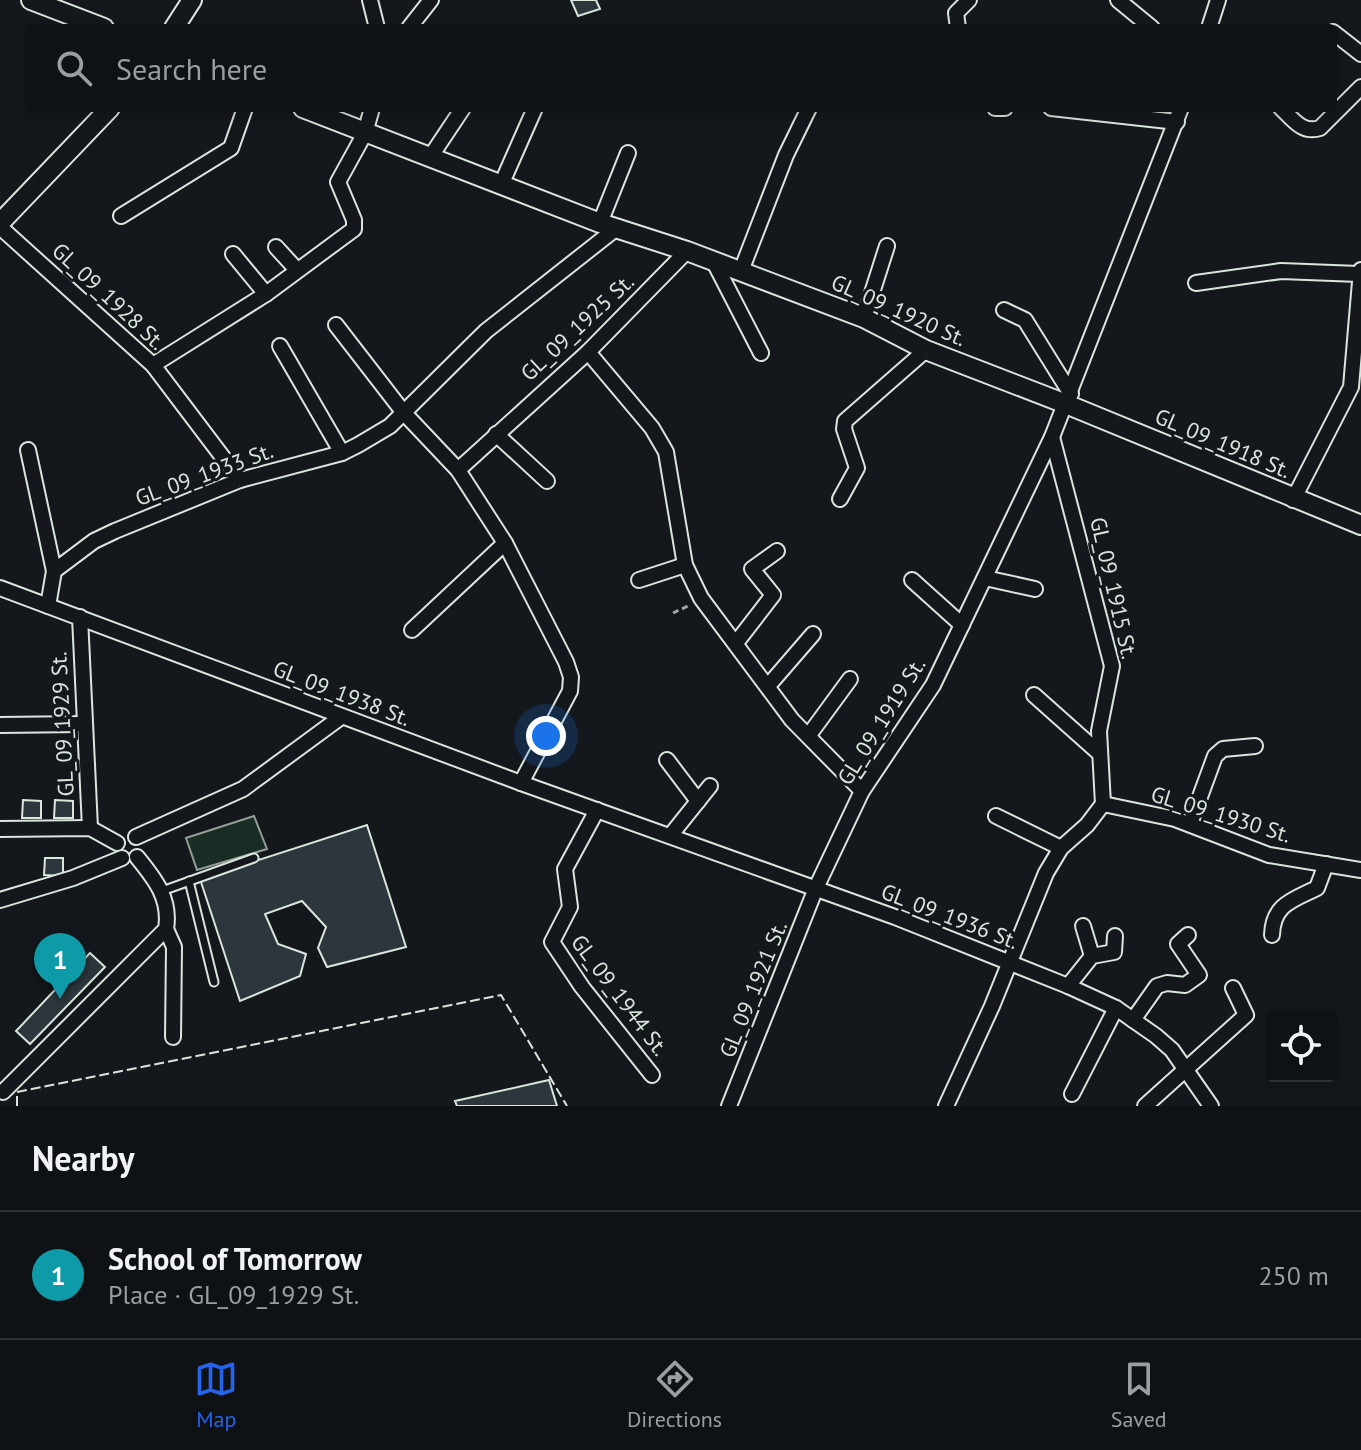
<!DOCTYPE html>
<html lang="en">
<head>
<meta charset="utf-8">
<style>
	:root { --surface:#0f1215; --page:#181b1e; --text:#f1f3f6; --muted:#9b9ea0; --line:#2f3234; --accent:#2563eb }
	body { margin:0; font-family:"PT Sans",sans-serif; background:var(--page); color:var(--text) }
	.controls { position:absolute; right:24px; bottom:24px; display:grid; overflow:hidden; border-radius:8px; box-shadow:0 4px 12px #0003 }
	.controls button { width:72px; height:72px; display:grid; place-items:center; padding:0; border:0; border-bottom:2px solid var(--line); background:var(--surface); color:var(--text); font:40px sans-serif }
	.you { position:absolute; left:546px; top:736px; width:28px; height:28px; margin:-20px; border:6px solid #fff; border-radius:50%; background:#1a73e8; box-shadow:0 0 0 12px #1a73e833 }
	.badge { display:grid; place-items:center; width:52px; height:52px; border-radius:50%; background:var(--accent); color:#fff; font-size:26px; font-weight:700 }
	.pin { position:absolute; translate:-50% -66px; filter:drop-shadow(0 2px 4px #0008) }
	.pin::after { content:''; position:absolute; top:42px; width:28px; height:24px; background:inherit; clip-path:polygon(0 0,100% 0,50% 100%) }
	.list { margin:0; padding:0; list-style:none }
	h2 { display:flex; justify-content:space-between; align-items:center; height:104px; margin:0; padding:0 32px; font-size:34px }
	h2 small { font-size:26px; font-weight:400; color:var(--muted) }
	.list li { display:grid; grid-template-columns:52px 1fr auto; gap:24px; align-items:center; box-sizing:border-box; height:128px; padding:0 32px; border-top:2px solid var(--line) }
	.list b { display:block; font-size:30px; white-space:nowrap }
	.list p { margin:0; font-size:26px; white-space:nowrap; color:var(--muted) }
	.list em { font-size:26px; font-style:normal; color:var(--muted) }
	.icon { flex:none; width:44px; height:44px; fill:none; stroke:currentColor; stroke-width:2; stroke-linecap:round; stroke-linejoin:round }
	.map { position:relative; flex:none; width:1361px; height:1106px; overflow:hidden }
	.search { position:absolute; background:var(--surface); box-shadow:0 4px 12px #0003; left:24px; right:24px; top:24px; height:88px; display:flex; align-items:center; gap:20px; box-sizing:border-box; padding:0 28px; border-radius:8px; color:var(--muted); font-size:30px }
	.sheet { height:232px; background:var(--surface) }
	nav { display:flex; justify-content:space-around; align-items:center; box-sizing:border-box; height:112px; border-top:2px solid var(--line); background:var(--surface); font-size:22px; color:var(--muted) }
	nav a { display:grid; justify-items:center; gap:4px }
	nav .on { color:var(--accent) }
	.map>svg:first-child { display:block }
	.green { fill:#1a2d24; stroke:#939e99; stroke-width:2 }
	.building { fill:#2c363c; stroke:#d8e6dc; stroke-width:2 }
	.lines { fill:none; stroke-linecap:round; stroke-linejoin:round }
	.lane-casing { stroke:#d8e6dc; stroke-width:11 }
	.street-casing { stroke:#d8e6dc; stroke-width:18 }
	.secondary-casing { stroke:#d8e6dc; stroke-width:22 }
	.path { stroke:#9da8a2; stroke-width:3; stroke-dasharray:6 4; stroke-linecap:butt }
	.lane { stroke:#14181c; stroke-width:7 }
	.street { stroke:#14181c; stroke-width:14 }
	.secondary { stroke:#14181c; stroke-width:18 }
	.fence { stroke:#d8e6dc; stroke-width:2; stroke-dasharray:10 4; stroke-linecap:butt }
	.labels { text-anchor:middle; stroke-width:6; stroke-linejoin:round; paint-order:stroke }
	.street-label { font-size:22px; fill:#d8e6dc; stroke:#14181c }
</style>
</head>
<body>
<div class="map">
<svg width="1361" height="1106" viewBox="0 0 1361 1106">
	<rect width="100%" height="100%" fill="#14181c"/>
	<polygon class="green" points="254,816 267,849 197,870 186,838"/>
	<g class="building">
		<polygon points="571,0 596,0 600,9 578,16"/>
		<polygon points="23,800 41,801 41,818 22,818"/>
		<polygon points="55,800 73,801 73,818 54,818"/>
		<polygon points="367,825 406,947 327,967 318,948 326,927 302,901 265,914 278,944 306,954 300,976 240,1001 200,879"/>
		<polygon points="45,858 63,858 63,876 44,875"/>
		<polygon points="90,953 105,967 30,1044 16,1031"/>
		<polygon points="549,1080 557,1106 457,1106 455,1101"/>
	</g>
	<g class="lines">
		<g class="lane-casing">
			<g id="lane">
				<polyline points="189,881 214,982"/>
				<polyline points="162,891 254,858"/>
			</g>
		</g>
		<g class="street-casing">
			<g id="street">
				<polyline points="370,0 377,28"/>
				<polyline points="1118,0 1152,28"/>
				<polyline points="409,28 431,0"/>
				<polyline points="958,28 956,13 969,0"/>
				<polyline points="1209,28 1218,0"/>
				<polyline points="1333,32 1361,54"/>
				<polyline points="995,108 1005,108"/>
				<polyline points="1051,108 1177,122"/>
				<path d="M 1281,108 C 1293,119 1302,134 1320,128 L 1361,87"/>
				<polyline points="431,156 463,108"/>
				<polyline points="501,185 535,108"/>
				<polyline points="121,216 231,148 245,108"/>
				<polyline points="600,223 628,153"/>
				<polyline points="0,227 153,365 240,480"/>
				<polyline points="276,247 297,270"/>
				<polyline points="233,254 266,294"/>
				<polyline points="713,260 761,353"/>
				<polyline points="741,271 786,155 809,108"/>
				<polyline points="1196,283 1281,271 1359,274"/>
				<polyline points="1004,310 1025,320 1071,394"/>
				<polyline points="864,318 887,246"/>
				<polyline points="336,325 404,413 458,470 505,543 566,662 571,677 570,691 521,783"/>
				<polyline points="280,346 342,453"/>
				<polyline points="588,352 652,428 666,452 685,565 701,598 792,720 862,791"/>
				<polyline points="153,365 266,294 354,229 354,220 338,182 365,133 372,108"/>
				<polyline points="496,434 547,481"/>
				<polyline points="28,450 54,571"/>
				<polyline points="458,470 588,352 687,251"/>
				<polyline points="840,499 857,468 844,429 845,421 926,350"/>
				<polyline points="1293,500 1351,387 1361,270"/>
				<polyline points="985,578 1035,589"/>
				<polyline points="639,580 685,565"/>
				<polyline points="912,580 962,625"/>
				<polyline points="0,588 521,783 895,917 1068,986 1116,1008 1156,1036 1172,1050 1211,1106"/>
				<polyline points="48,606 54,571 94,541 115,531 240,480 342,453 358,445 390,426 486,331 618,227"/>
				<polyline points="80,617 90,828"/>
				<polyline points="412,630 505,543"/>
				<polyline points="736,643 773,595 752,569 777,551"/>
				<polyline points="768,686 813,634"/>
				<polyline points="1034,695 1098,752"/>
				<polyline points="0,725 82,724"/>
				<polyline points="809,735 850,679"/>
				<polyline points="667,760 698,801"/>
				<polyline points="1103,804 1175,819 1269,855 1361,870"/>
				<polyline points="597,810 565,869 570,907 552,942 582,987 652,1075"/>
				<polyline points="996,816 1061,848"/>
				<polyline points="1190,824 1215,756 1223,749 1255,746"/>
				<polyline points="0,829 90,828 117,843"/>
				<polyline points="670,836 710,786"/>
				<polyline points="136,837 243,789 341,717"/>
				<polyline points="0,900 73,878 122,858"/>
				<polyline points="1083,926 1092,956"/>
				<polyline points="166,929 174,947 173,1037"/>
				<path d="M 1272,935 C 1273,904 1293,900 1317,888 L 1326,864"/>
				<polyline points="1068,986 1092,956 1114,952 1115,936"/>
				<polyline points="1133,1020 1157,986 1167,983 1185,985 1199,975 1178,944 1188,935"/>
				<path d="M 3,1092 L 166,929 C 171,899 155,879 137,857"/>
				<polyline points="1072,1094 1116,1008"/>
				<polyline points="729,1106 816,888 862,791 933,685 1052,437 1181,108"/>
				<polyline points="946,1106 992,1006 1046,873 1061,848 1087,825 1103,804 1099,731 1112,666 1052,437"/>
				<polyline points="1145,1106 1246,1015 1233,988"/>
			</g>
		</g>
		<g class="secondary-casing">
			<g id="secondary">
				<polyline points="31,0 104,28"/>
				<polyline points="174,28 192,0"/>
				<polyline points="303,108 600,223 687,251 864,318 926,350 1066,404 1361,525"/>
				<polyline points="0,223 110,108"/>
			</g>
		</g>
		<polyline class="path" points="673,613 688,606"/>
		<use href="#lane" class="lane"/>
		<use href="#street" class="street"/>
		<use href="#secondary" class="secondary"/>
		<polyline class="fence" points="17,1106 17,1092 501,995 567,1106"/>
	</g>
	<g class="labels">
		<g class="street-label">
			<text transform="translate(109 296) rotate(43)" y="8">GL_09_1928 St.</text>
			<text transform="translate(899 310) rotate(24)" y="8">GL_09_1920 St.</text>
			<text transform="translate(577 327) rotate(-43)" y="8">GL_09_1925 St.</text>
			<text transform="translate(1223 443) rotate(23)" y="8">GL_09_1918 St.</text>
			<text transform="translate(204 474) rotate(-20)" y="8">GL_09_1933 St.</text>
			<text transform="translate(1114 588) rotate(77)" y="8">GL_09_1915 St.</text>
			<text transform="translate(342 693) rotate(21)" y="8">GL_09_1938 St.</text>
			<text transform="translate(881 721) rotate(-58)" y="8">GL_09_1919 St.</text>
			<text transform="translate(62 724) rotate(-93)" y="8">GL_09_1929 St.</text>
			<text transform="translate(1221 814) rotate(17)" y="8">GL_09_1930 St.</text>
			<text transform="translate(950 916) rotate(21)" y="8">GL_09_1936 St.</text>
			<text transform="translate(753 989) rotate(-68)" y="8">GL_09_1921 St.</text>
			<text transform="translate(620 995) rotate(53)" y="8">GL_09_1944 St.</text>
		</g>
	</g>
</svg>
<div class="controls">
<button><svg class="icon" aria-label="locate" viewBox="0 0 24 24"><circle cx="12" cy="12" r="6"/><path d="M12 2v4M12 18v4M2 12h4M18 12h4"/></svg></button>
</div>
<div class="you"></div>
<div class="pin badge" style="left:60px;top:999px;background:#0f9aa8">1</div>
<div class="search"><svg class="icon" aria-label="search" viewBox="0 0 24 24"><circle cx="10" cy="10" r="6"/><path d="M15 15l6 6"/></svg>Search here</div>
</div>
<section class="sheet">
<h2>Nearby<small></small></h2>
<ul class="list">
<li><span class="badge" style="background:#0f9aa8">1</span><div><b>School of Tomorrow</b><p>Place · GL_09_1929 St.</p></div><em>250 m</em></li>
</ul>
</section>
<nav>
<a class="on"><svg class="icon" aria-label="map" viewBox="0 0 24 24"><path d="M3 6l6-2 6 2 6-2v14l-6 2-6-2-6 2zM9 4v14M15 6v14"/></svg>Map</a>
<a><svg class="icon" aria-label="directions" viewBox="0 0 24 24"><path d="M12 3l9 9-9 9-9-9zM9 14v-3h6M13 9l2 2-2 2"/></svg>Directions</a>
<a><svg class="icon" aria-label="saved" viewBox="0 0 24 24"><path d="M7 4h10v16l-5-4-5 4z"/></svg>Saved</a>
</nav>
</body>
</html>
